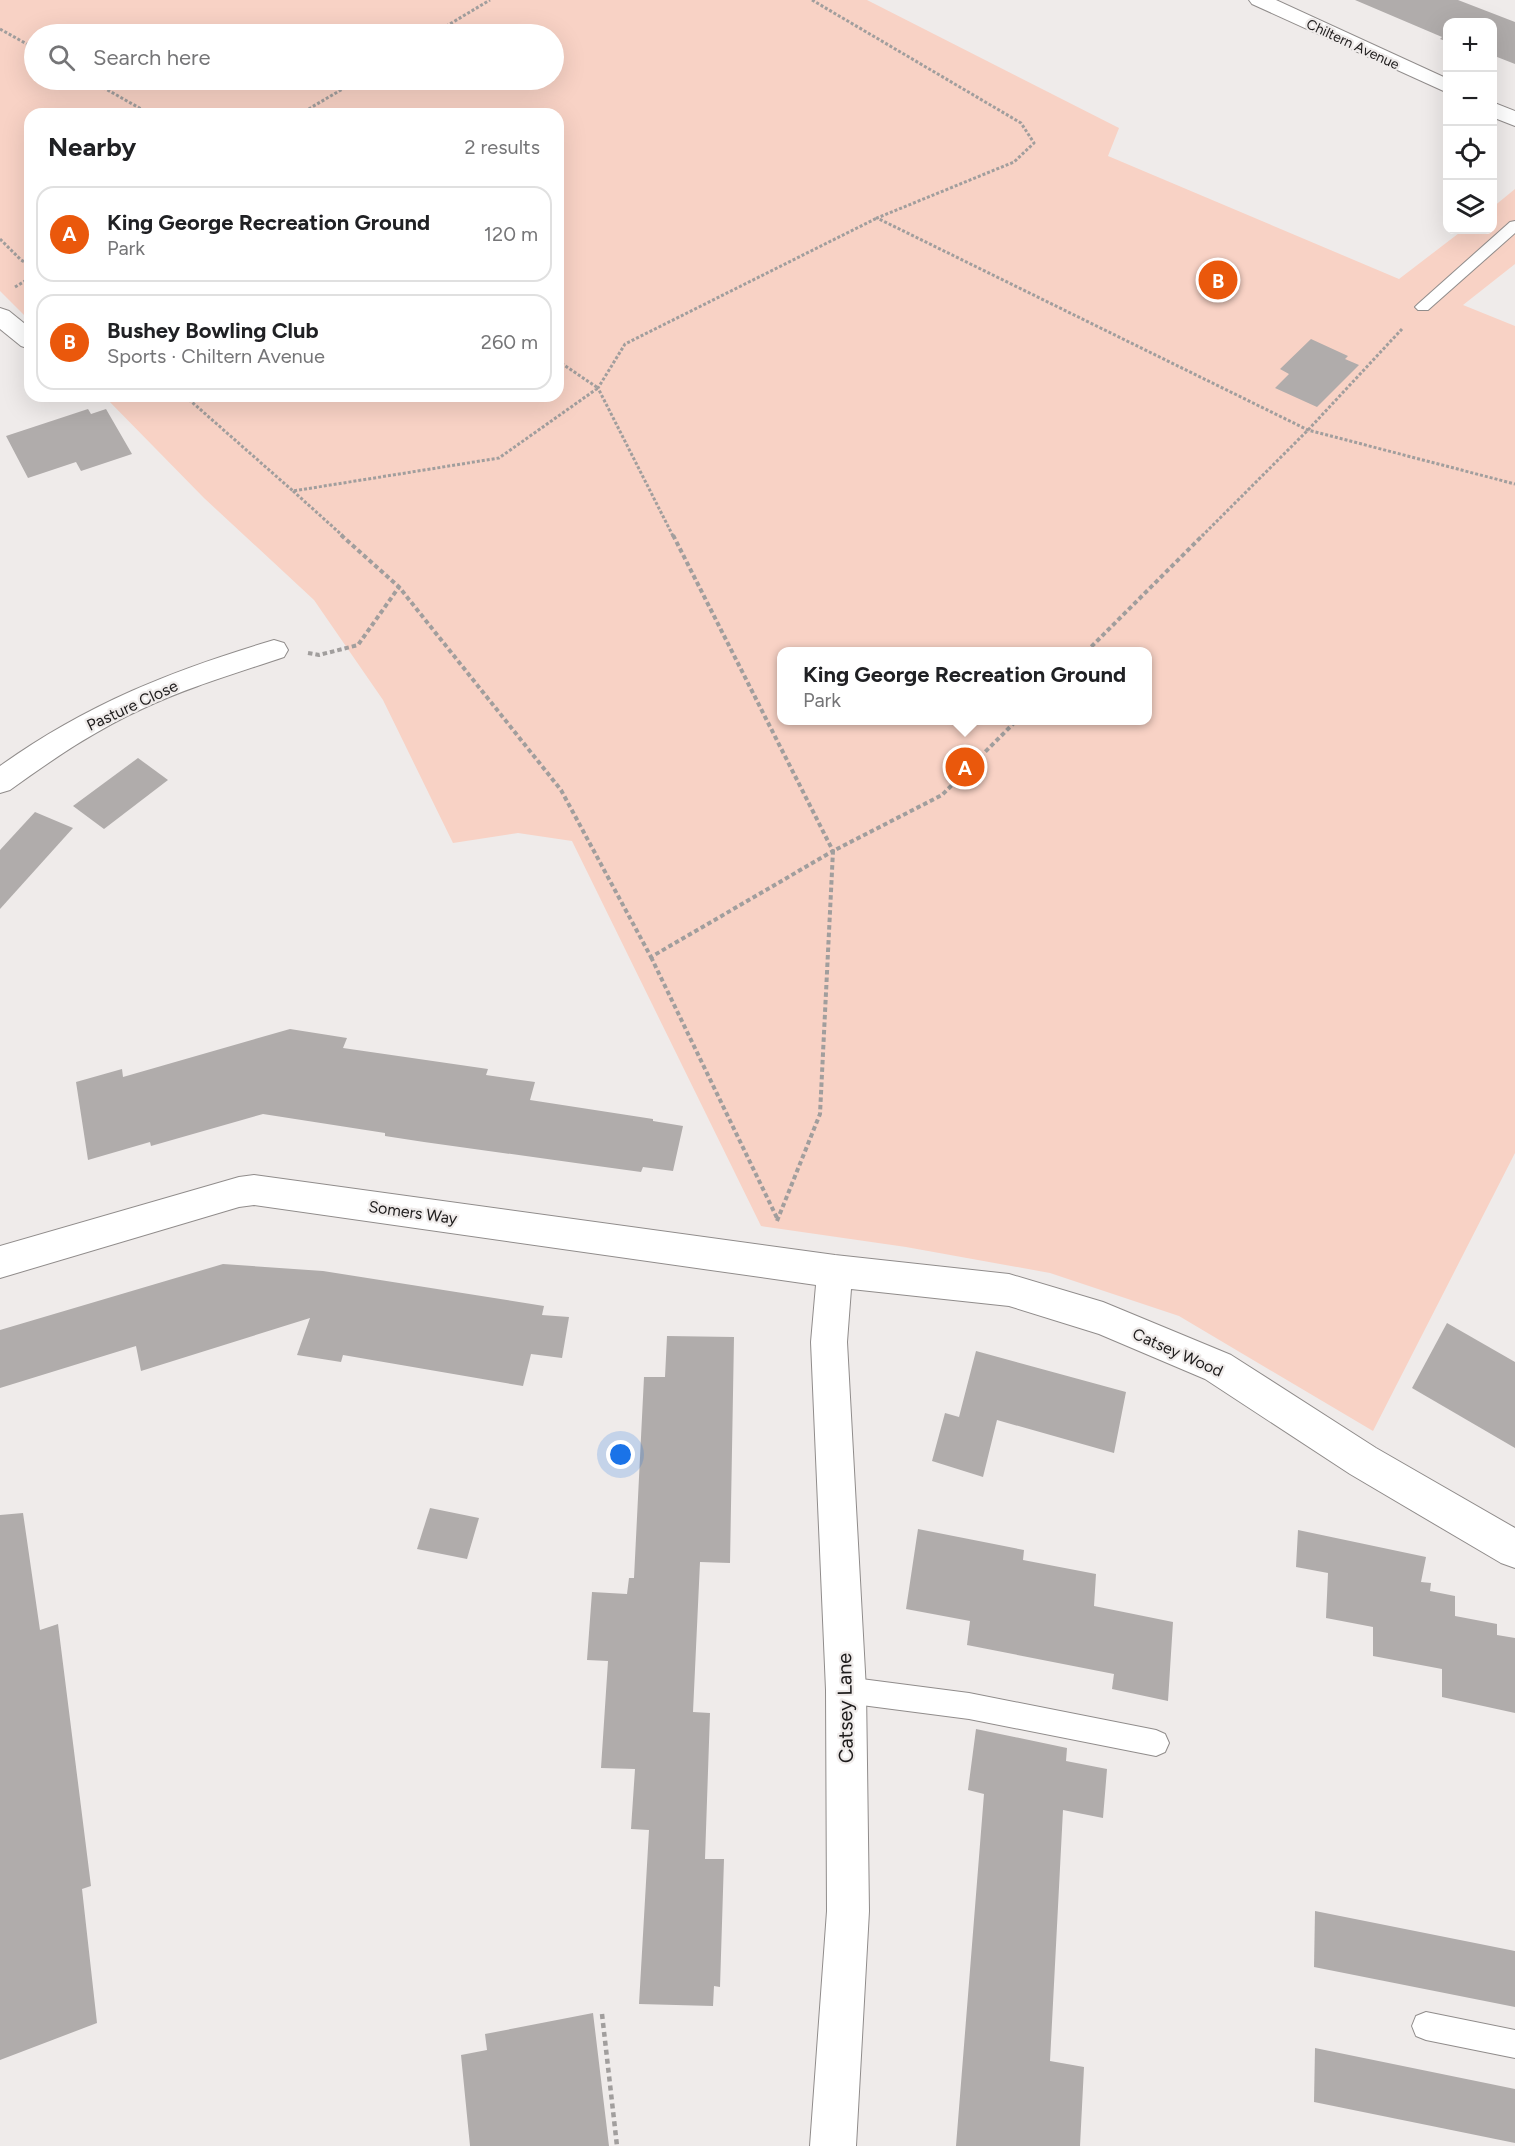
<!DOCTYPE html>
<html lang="en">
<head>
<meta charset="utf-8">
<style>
	:root { --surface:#fff; --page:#f2f2f2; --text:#202124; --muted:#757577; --line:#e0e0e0; --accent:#ea580c }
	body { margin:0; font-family:Figtree,sans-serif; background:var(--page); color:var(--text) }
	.controls { position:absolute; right:18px; top:18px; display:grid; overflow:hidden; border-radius:12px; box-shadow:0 6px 24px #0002 }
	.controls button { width:54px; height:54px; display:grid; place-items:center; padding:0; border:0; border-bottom:2px solid var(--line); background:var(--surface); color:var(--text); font:30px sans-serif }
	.you { position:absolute; left:621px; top:1455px; width:21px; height:21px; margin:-15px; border:4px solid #fff; border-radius:50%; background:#1a73e8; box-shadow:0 0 0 9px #1a73e833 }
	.badge { display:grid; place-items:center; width:39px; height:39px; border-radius:50%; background:var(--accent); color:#fff; font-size:20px; font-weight:700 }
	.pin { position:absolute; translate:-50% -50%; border:3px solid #fff; box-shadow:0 2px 6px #0006 }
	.popup { position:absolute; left:777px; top:647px; width:375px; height:78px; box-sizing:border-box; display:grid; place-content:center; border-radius:12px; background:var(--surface); filter:drop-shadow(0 2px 4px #0005); font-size:20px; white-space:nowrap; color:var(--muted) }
	.popup b { font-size:22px; color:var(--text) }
	.popup::after { content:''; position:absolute; left:50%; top:100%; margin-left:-12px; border:12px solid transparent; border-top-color:var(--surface) }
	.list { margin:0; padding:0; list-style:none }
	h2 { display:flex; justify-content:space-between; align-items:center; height:78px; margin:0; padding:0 24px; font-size:26px }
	h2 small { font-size:20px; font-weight:400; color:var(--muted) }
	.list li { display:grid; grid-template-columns:39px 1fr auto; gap:18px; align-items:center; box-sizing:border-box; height:96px; margin:0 12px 12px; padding:0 12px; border:2px solid var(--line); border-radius:18px }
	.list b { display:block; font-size:22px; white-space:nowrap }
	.list p { margin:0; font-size:20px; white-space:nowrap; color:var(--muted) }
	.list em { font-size:20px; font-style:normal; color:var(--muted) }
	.icon { flex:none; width:33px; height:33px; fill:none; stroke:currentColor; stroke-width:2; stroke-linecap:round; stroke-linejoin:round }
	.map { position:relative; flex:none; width:1515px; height:2146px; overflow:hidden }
	.search { position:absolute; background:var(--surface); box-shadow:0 6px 24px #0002; left:24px; top:24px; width:540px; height:66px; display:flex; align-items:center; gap:15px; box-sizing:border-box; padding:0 21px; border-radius:33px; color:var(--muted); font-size:22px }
	.panel { position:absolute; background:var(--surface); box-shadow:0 6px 24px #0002; left:24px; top:108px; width:540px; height:294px; border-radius:18px }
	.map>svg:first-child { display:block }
	.green { fill:#f8d2c5; fill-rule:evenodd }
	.building { fill:#b0acab }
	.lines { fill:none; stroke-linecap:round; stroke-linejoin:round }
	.service-casing { stroke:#908c8b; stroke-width:2 }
	.minor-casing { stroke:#908c8b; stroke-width:2 }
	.tertiary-casing { stroke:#908c8b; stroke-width:2 }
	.path-far2 { stroke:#a19e9d; stroke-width:3; stroke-dasharray:3 2; stroke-linecap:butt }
	.path-far1 { stroke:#a19e9d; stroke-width:4; stroke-dasharray:4.5 3; stroke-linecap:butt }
	.path { stroke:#a19e9d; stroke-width:4.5; stroke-dasharray:5 4; stroke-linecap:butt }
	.service { fill:#fff; fill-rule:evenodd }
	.minor { fill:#fff; fill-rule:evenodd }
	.tertiary { fill:#fff; fill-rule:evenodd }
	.labels { text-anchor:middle; stroke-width:4.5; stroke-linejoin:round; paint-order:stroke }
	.far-street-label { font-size:14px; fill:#1d1b1b; stroke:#efebea }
	.street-label { font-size:16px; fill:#1d1b1b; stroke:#efebea }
	.near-street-label { font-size:20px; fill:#1d1b1b; stroke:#efebea }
</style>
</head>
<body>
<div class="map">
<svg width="1515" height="2146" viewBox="0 0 1515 2146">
	<rect width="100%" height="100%" fill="#efebea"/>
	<path class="green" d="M 0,0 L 867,0 L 1119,128 L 1108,156 L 1399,279 L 1463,230 L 1492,230 L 1493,207 L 1515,189 L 1515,264 L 1463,305 L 1515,326 L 1515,1153 L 1373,1431 L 1179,1316 L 1050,1273 L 906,1247 L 761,1226 L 572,841 L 518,833 L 453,843 L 383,700 L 314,600 L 204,498 L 104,396 L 558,396 L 558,114 L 30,114 L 30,321 L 0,291 ZM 34,34 L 554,34 L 554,80 L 34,80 ZM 782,652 L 1148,652 L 1148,720 L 782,720 Z"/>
	<g class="building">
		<polygon points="1355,0 1458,0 1515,22 1515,64 1492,55 1492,22 1448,22 1448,42 1440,39 1442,37"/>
		<polygon points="1311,339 1348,356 1345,359 1359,365 1317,407 1275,388 1289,374 1280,369"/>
		<polygon points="88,409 91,414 106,409 132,454 81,471 76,462 28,478 6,436"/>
		<polygon points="138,758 168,780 104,829 73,806"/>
		<polygon points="35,812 73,828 0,909 0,850"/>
		<polygon points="290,1029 347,1038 343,1048 488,1069 486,1075 535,1082 530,1100 653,1119 653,1121 683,1126 673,1171 643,1167 641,1172 583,1164 424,1142 385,1136 385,1133 263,1114 151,1146 150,1142 88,1160 76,1082 122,1069 123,1077"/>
		<polygon points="223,1264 323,1271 544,1306 542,1315 569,1317 562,1358 531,1354 523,1386 343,1355 341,1362 297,1355 310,1318 141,1371 136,1346 0,1388 0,1330"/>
		<polygon points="1447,1323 1515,1362 1515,1448 1412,1388"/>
		<polygon points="667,1336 734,1337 730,1563 700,1562 693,1712 710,1713 705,1859 724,1859 720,1987 714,1986 713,2006 639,2004 649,1830 631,1829 635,1769 601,1768 608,1661 587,1660 592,1592 627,1594 629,1578 634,1578 644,1377 665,1377"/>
		<polygon points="976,1351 1126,1392 1114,1453 997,1420 983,1477 932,1461 945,1413 959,1417"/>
		<polygon points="430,1508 479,1518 467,1559 417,1549"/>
		<polygon points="23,1513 40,1630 58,1624 91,1886 82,1889 97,2023 0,2060 0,1515"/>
		<polygon points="918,1529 1024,1550 1023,1560 1096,1574 1094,1606 1173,1622 1168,1701 1112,1689 1114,1674 967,1645 970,1621 906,1609"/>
		<polygon points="1298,1530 1426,1557 1421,1582 1431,1583 1430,1591 1455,1596 1455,1616 1497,1624 1497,1635 1515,1638 1515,1713 1442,1697 1442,1669 1373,1656 1373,1627 1326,1618 1328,1573 1296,1567"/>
		<polygon points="976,1729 1067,1748 1066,1761 1107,1769 1103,1818 1063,1810 1050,2061 1084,2067 1080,2146 956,2146 984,1794 968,1790"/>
		<polygon points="1315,1911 1515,1951 1515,2007 1314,1967"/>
		<polygon points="593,2013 609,2146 470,2146 461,2055 487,2050 485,2034"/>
		<polygon points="1315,2048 1515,2089 1515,2143 1314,2102"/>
	</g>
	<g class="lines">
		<g class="service-casing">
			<g id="service">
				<polygon points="1515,221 1515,233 1428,310 1418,310 1415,307 1418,304 1510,222"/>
				<polygon points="846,1677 969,1693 1156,1730 1165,1734 1169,1743 1165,1752 1156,1756 969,1719 846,1703 837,1699 833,1690 837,1681"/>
				<polygon points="1426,2012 1515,2030 1515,2058 1426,2040 1416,2036 1412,2026 1416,2016"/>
			</g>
		</g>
		<g class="minor-casing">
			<g id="minor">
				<polygon points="0,308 9,311 30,328 30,349 21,346 0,329"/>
				<path d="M 274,640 L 284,643 L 288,650 L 284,657 C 237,673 189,687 144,708 C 97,729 53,759 10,790 L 0,793 L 0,766 C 87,704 173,670 274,640 Z"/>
				<polygon points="254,1175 835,1255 1009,1274 1103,1302 1231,1355 1376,1448 1515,1528 1515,1568 1501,1563 1350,1474 1205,1379 1099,1334 1009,1306 851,1289 847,1342 866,1690 869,1911 856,2146 810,2146 827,1911 826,1690 811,1342 816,1285 254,1205 239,1207 0,1278 0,1246 239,1177"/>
			</g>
		</g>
		<g class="tertiary-casing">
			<g id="tertiary">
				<polygon points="1249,0 1276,0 1448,79 1448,93 1252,4"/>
				<polygon points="1492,102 1515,111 1515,126 1492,117"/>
			</g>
		</g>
		<g class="path-far2">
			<polyline points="812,0 1021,123 1034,143 1014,162 877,218 1308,430 1515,484"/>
			<polyline points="0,29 34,48"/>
			<polyline points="433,34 490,0"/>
			<polyline points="90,80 150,114"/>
			<polyline points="300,114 358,80"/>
			<polyline points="0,239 21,260 30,265"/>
			<polyline points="15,287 30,278"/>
			<polyline points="185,396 293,491 499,458 598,388 558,361"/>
			<polyline points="293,491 343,536"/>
			<polyline points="673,536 598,388 625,344 877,218"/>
			<polyline points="1202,536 1308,430 1402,329"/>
		</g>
		<g class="path-far1">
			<polyline points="341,535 399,587 561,790 651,957 833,851 673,535"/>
			<polyline points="1086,652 1203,535"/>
			<polyline points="308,653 319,655 358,645 399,587"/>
			<polyline points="651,957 777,1218"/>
			<polyline points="777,1221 820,1114 833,851 942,795 1017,720"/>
		</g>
		<polyline class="path" points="602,2014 617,2146"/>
		<use href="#service" class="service"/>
		<use href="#minor" class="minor"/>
		<use href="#tertiary" class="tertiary"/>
	</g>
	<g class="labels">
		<g class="far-street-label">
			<text transform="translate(1353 44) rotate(25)" y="5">Chiltern Avenue</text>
		</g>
		<g class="street-label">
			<text transform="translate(132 705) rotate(-25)" y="6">Pasture Close</text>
			<text transform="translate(413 1212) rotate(8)" y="6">Somers Way</text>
			<text transform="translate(1178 1352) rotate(24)" y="6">Catsey Wood</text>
		</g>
		<g class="near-street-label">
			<text transform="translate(845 1708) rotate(-91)" y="7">Catsey Lane</text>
		</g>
	</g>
</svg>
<div class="controls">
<button>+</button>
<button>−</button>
<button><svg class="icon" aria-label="locate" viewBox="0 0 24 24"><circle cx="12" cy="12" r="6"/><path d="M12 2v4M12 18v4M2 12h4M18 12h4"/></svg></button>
<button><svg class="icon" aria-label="layers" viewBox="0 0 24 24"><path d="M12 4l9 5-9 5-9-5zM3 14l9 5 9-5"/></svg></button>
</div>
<div class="you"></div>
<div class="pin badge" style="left:965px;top:767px">A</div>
<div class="popup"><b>King George Recreation Ground</b>Park</div>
<div class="pin badge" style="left:1218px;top:280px">B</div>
<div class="search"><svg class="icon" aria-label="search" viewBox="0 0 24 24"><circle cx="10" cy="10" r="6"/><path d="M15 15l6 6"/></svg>Search here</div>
<section class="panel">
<h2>Nearby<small>2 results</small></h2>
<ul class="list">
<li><span class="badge">A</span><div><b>King George Recreation Ground</b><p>Park</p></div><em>120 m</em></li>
<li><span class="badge">B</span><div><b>Bushey Bowling Club</b><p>Sports · Chiltern Avenue</p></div><em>260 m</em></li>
</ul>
</section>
</div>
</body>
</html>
